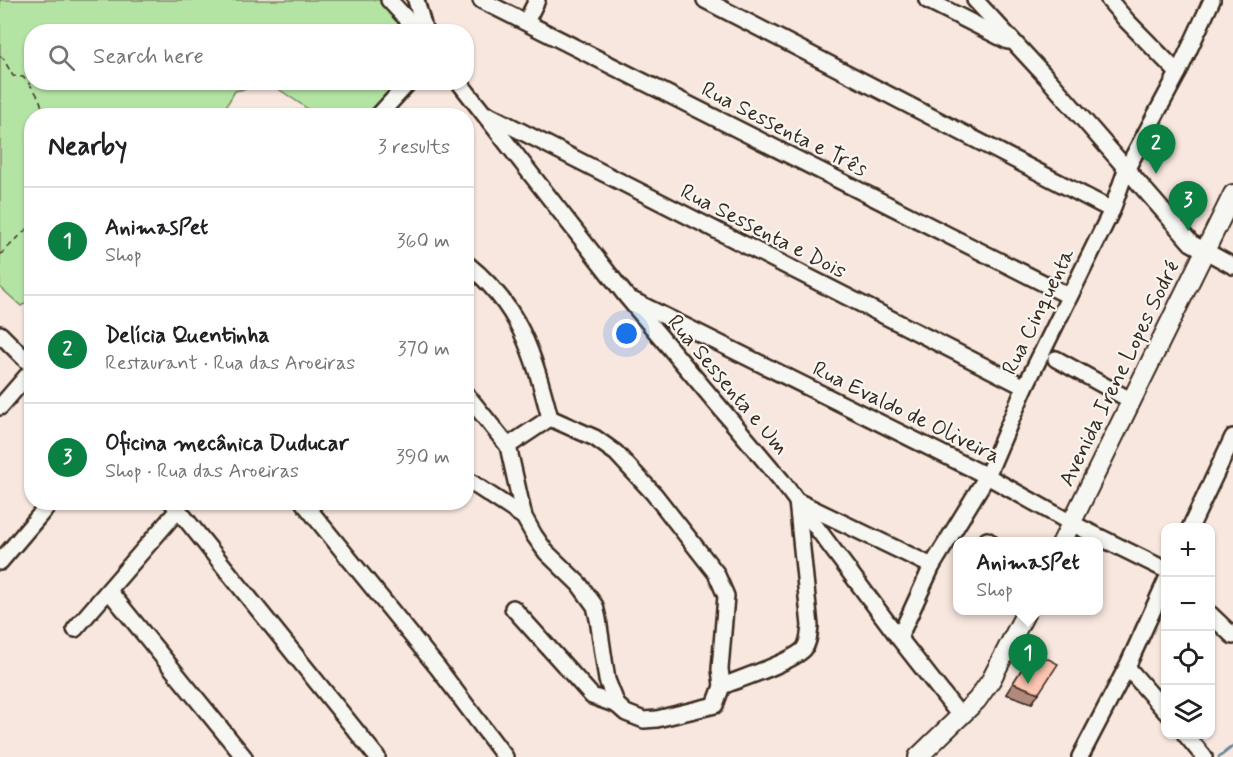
<!DOCTYPE html>
<html lang="en">
<head>
<meta charset="utf-8">
<style>
	:root { --surface:#fff; --page:#f2f2f2; --text:#202124; --muted:#757577; --line:#e0e0e0; --accent:#0b8043 }
	body { margin:0; font-family:Mynerve,sans-serif; background:var(--page); color:var(--text) }
	.controls { position:absolute; right:18px; bottom:18px; display:grid; overflow:hidden; border-radius:12px; box-shadow:0 2px 4px #0004 }
	.controls button { width:54px; height:54px; display:grid; place-items:center; padding:0; border:0; border-bottom:2px solid var(--line); background:var(--surface); color:var(--text); font:30px sans-serif }
	.you { position:absolute; left:627px; top:334px; width:21px; height:21px; margin:-15px; border:4px solid #fff; border-radius:50%; background:#1a73e8; box-shadow:0 0 0 9px #1a73e833 }
	.badge { display:grid; place-items:center; width:39px; height:39px; border-radius:50%; background:var(--accent); color:#fff; font-size:20px; font-weight:700 }
	.pin { position:absolute; translate:-50% -50px; filter:drop-shadow(0 2px 3px #0008) }
	.pin::after { content:''; position:absolute; top:32px; width:21px; height:18px; background:inherit; clip-path:polygon(0 0,100% 0,50% 100%) }
	.popup { position:absolute; left:953px; top:537px; width:150px; height:78px; box-sizing:border-box; display:grid; place-content:center; border-radius:12px; background:var(--surface); filter:drop-shadow(0 2px 4px #0005); font-size:20px; white-space:nowrap; color:var(--muted) }
	.popup b { font-size:22px; color:var(--text) }
	.popup::after { content:''; position:absolute; left:50%; top:100%; margin-left:-12px; border:12px solid transparent; border-top-color:var(--surface) }
	.list { margin:0; padding:0; list-style:none }
	h2 { display:flex; justify-content:space-between; align-items:center; height:78px; margin:0; padding:0 24px; font-size:26px }
	h2 small { font-size:20px; font-weight:400; color:var(--muted) }
	.list li { display:grid; grid-template-columns:39px 1fr auto; gap:18px; align-items:center; box-sizing:border-box; height:108px; padding:0 24px; border-top:2px solid var(--line) }
	.list b { display:block; font-size:22px; white-space:nowrap }
	.list p { margin:0; font-size:20px; white-space:nowrap; color:var(--muted) }
	.list em { font-size:20px; font-style:normal; color:var(--muted) }
	.icon { flex:none; width:33px; height:33px; fill:none; stroke:currentColor; stroke-width:2; stroke-linecap:round; stroke-linejoin:round }
	.map { position:relative; flex:none; width:1233px; height:757px; overflow:hidden }
	.search { position:absolute; background:var(--surface); box-shadow:0 2px 4px #0004; left:24px; top:24px; width:450px; height:66px; display:flex; align-items:center; gap:15px; box-sizing:border-box; padding:0 21px; border-radius:24px; color:var(--muted); font-size:22px }
	.panel { position:absolute; background:var(--surface); box-shadow:0 2px 4px #0004; left:24px; top:108px; width:450px; height:402px; border-radius:24px }
	.map>svg:first-child { display:block }
	.green { fill:#b3e4a4; stroke:#778761; stroke-width:1.5 }
	.lines { fill:none; stroke-linecap:round; stroke-linejoin:round }
	.stream { stroke:#6b8899; stroke-width:3 }
	.minor-casing { stroke:#3b2a1e; stroke-width:20 }
	.major-casing { stroke:#3b2a1e; stroke-width:22 }
	.path { stroke:#3b2a1e; stroke-width:1.5; stroke-dasharray:6 4.5; stroke-linecap:butt }
	.minor { stroke:#f6f6f2; stroke-width:15 }
	.major { stroke:#f6f6f2; stroke-width:18 }
	.wall { fill:#daa999; stroke:#3b2a1e; stroke-width:1.5 }
	.shaded-wall { fill:#b18a7d; stroke:#3b2a1e; stroke-width:1.5 }
	.building { fill:#fdc5b2; stroke:#3b2a1e; stroke-width:1.5 }
	.labels { text-anchor:middle; stroke-width:4.5; stroke-linejoin:round; paint-order:stroke }
	.street-label { font-size:22px; fill:#3b2a1e; stroke:#f6f6f2 }
</style>
</head>
<body>
<div class="map">
<svg width="1233" height="757" viewBox="0 0 1233 757">
	<rect width="100%" height="100%" fill="#f8e7df"/>
	<filter id="ink" filterUnits="userSpaceOnUse"><feTurbulence type="fractalNoise" baseFrequency=".0167" numOctaves="2"/><feDisplacementMap in="SourceGraphic" scale="12" xChannelSelector="R" yChannelSelector="G"/><feConvolveMatrix kernelMatrix="1 2 1 2 8 2 1 2 1" color-interpolation-filters="sRGB"/></filter>
	<g filter="url(#ink)">
		<polygon class="green" points="0,0 382,0 412,31 32,32 32,82 407,83 375,115 317,115 271,84 235,91 221,115 32,116 31,300 21,306 0,287"/>
		<g class="lines">
			<polyline class="stream" points="1219,757 1233,746"/>
			<g class="minor-casing">
				<g id="minor">
					<polyline points="389,0 419,32"/>
					<polyline points="416,0 425,32"/>
					<polyline points="481,0 1069,296"/>
					<polyline points="705,0 1112,210"/>
					<polyline points="927,0 1008,41"/>
					<polyline points="975,0 1049,80 1191,243 1233,266"/>
					<polyline points="1109,0 1127,21 1178,73"/>
					<polyline points="526,22 537,0"/>
					<polyline points="459,82 627,297 781,480 899,638 961,717"/>
					<polyline points="489,115 1025,387"/>
					<polyline points="378,116 409,82"/>
					<path d="M 466,263 C 521,307 533,354 550,418"/>
					<polyline points="632,300 987,476 1071,523 1166,570"/>
					<polyline points="0,334 32,366"/>
					<polyline points="1056,359 1132,401"/>
					<polyline points="466,394 508,446 524,517 534,535 546,552 579,584 595,606 598,619 607,680 617,705 626,713 644,720 657,719 715,705 722,686 720,669 726,596 716,573 654,494 616,453 595,438 550,418 508,446"/>
					<polyline points="0,407 32,370"/>
					<polyline points="466,479 524,517"/>
					<polyline points="172,502 377,757"/>
					<polyline points="303,502 438,668 505,757"/>
					<polyline points="799,502 932,566"/>
					<polyline points="1190,528 1233,437"/>
					<polyline points="987,540 990,542"/>
					<polyline points="0,562 51,502"/>
					<polyline points="109,591 244,757"/>
					<polyline points="513,608 592,696 617,705"/>
					<polyline points="1210,614 1233,636"/>
					<polyline points="75,629 178,510"/>
					<polyline points="899,638 932,566 987,476 1025,387 1112,210 1126,170 1178,73 1212,0"/>
					<polyline points="1127,667 1166,712"/>
					<path d="M 722,686 C 740,679 792,662 804,649 C 809,642 809,634 810,626 L 797,501"/>
					<polyline points="1185,734 1204,757"/>
					<polyline points="1080,757 1127,667 1166,581"/>
				</g>
			</g>
			<g class="major-casing">
				<g id="major">
					<polyline points="1062,542 1233,194"/>
					<polyline points="918,757 977,700 991,680 1027,610"/>
				</g>
			</g>
			<g class="path">
				<path d="M 0,56 L 3,58 L 13,76 L 23,77 C 34,89 42,98 43,116"/>
				<polyline points="0,255 32,224"/>
			</g>
			<use href="#minor" class="minor"/>
			<use href="#major" class="major"/>
		</g>
		<polygon class="wall" points="1033,651 1039,693 1032,703 1006,694"/>
		<polygon class="shaded-wall" points="1013,683 1039,693 1032,703 1006,694"/>
		<polygon class="building" points="1033,651 1058,664 1039,693 1013,683"/>
	</g>
	<g class="labels">
		<g class="street-label">
			<text transform="translate(785 128) rotate(27)" y="8">Rua Sessenta e Três</text>
			<text transform="translate(764 230) rotate(27)" y="8">Rua Sessenta e Dois</text>
			<text transform="translate(1037 311) rotate(-64)" y="8">Rua Cinquenta</text>
			<text transform="translate(1118 373) rotate(-64)" y="8">Avenida Irene Lopes Sodré</text>
			<text transform="translate(729 384) rotate(50)" y="8">Rua Sessenta e Um</text>
			<text transform="translate(907 411) rotate(26)" y="8">Rua Evaldo de Oliveira</text>
		</g>
	</g>
</svg>
<div class="controls">
<button>+</button>
<button>−</button>
<button><svg class="icon" aria-label="locate" viewBox="0 0 24 24"><circle cx="12" cy="12" r="6"/><path d="M12 2v4M12 18v4M2 12h4M18 12h4"/></svg></button>
<button><svg class="icon" aria-label="layers" viewBox="0 0 24 24"><path d="M12 4l9 5-9 5-9-5zM3 14l9 5 9-5"/></svg></button>
</div>
<div class="you"></div>
<div class="pin badge" style="left:1028px;top:684px">1</div>
<div class="popup"><b>AnimasPet</b>Shop</div>
<div class="pin badge" style="left:1156px;top:174px">2</div>
<div class="pin badge" style="left:1188px;top:231px">3</div>
<div class="search"><svg class="icon" aria-label="search" viewBox="0 0 24 24"><circle cx="10" cy="10" r="6"/><path d="M15 15l6 6"/></svg>Search here</div>
<section class="panel">
<h2>Nearby<small>3 results</small></h2>
<ul class="list">
<li><span class="badge">1</span><div><b>AnimasPet</b><p>Shop</p></div><em>360 m</em></li>
<li><span class="badge">2</span><div><b>Delícia Quentinha</b><p>Restaurant · Rua das Aroeiras</p></div><em>370 m</em></li>
<li><span class="badge">3</span><div><b>Oficina mecânica Duducar</b><p>Shop · Rua das Aroeiras</p></div><em>390 m</em></li>
</ul>
</section>
</div>
</body>
</html>
